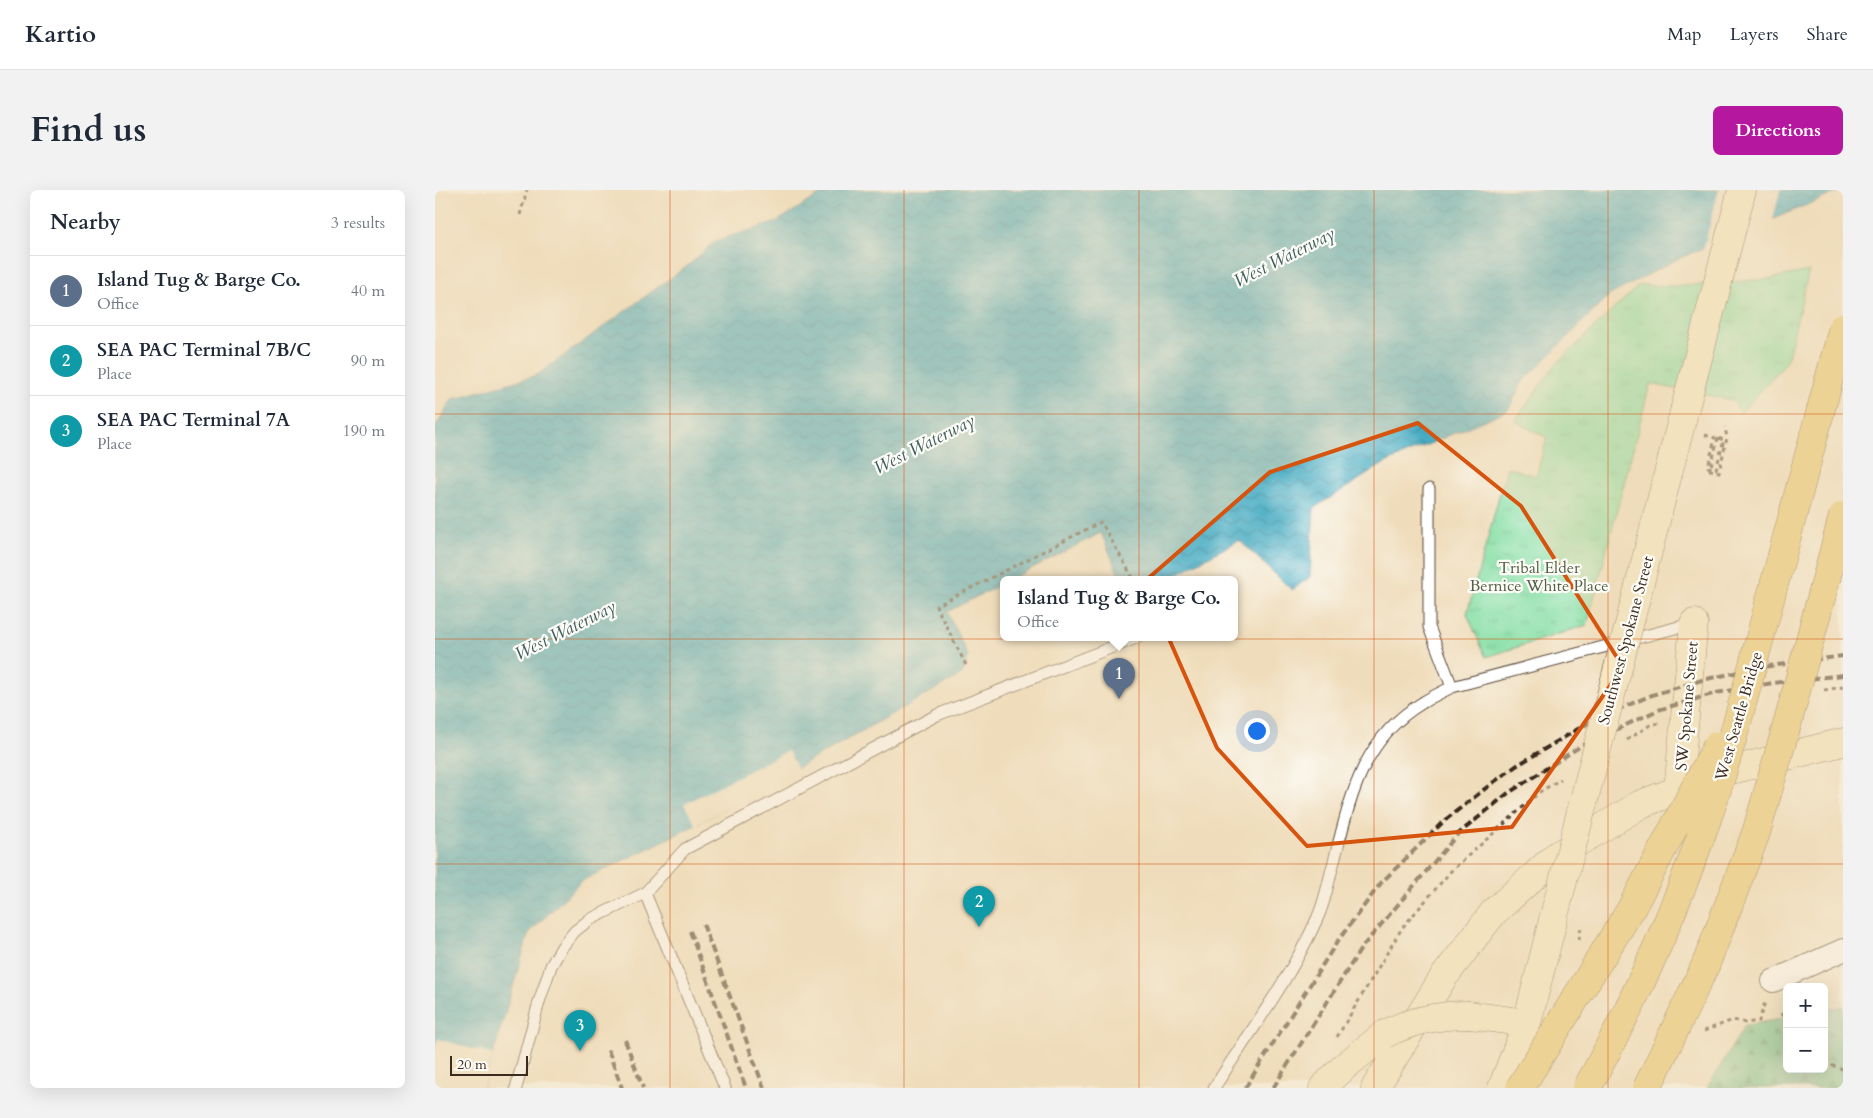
<!DOCTYPE html>
<html lang="en">
<head>
<meta charset="utf-8">
<style>
	:root { --surface:#fff; --page:#f2f2f3; --text:#1f2937; --muted:#747a83; --line:#e0e1e3; --accent:#b5179e }
	body { margin:0; font-family:Cardo,serif; background:var(--page); color:var(--text) }
	.controls { position:absolute; right:15px; bottom:15px; display:grid; overflow:hidden; border-radius:8px; box-shadow:0 5px 20px #0002 }
	.controls button { width:45px; height:45px; display:grid; place-items:center; padding:0; border:0; border-bottom:1px solid var(--line); background:var(--surface); color:var(--text); font:25px sans-serif }
	.scale { position:absolute; left:15px; bottom:12px; width:78px; box-sizing:border-box; padding-left:5px; border:2px solid #3b2a1e; border-top:0; font-size:14px; line-height:18px; white-space:nowrap; color:#3b2a1e; -webkit-text-stroke:4px #fdfcf7; paint-order:stroke }
	.you { position:absolute; left:821px; top:540px; width:18px; height:18px; margin:-12px; border:4px solid #fff; border-radius:50%; background:#1a73e8; box-shadow:0 0 0 8px #1a73e833 }
	.badge { display:grid; place-items:center; width:32px; height:32px; border-radius:50%; background:var(--accent); color:#fff; font-size:16px; font-weight:700 }
	.pin { position:absolute; translate:-50% -41px; filter:drop-shadow(0 1px 2px #0008) }
	.pin::after { content:''; position:absolute; top:26px; width:18px; height:15px; background:inherit; clip-path:polygon(0 0,100% 0,50% 100%) }
	.popup { position:absolute; left:565px; top:386px; width:238px; height:65px; box-sizing:border-box; display:grid; place-content:center; border-radius:8px; background:var(--surface); filter:drop-shadow(0 1px 4px #0005); font-size:16px; white-space:nowrap; color:var(--muted) }
	.popup b { font-size:19px; color:var(--text) }
	.popup::after { content:''; position:absolute; left:50%; top:100%; margin-left:-10px; border:10px solid transparent; border-top-color:var(--surface) }
	.list { margin:0; padding:0; list-style:none }
	h2 { display:flex; justify-content:space-between; align-items:center; height:65px; margin:0; padding:0 20px; font-size:21px }
	h2 small { font-size:16px; font-weight:400; color:var(--muted) }
	.list li { display:grid; grid-template-columns:32px 1fr auto; gap:15px; align-items:center; box-sizing:border-box; height:70px; padding:0 20px; border-top:1px solid var(--line) }
	.list b { display:block; font-size:19px; white-space:nowrap }
	.list p { margin:0; font-size:16px; white-space:nowrap; color:var(--muted) }
	.list em { font-size:16px; font-style:normal; color:var(--muted) }
	.map { position:relative; flex:none; width:1408px; height:898px; overflow:hidden; border-radius:8px }
	header { display:flex; align-items:center; gap:30px; box-sizing:border-box; height:70px; padding:0 25px; background:var(--surface); border-bottom:1px solid var(--line) }
	header strong { font-size:24px }
	nav { display:flex; gap:28px; margin-inline-start:auto; font-size:18px }
	.intro { display:flex; align-items:center; justify-content:space-between; box-sizing:border-box; height:120px; padding:0 30px }
	h1 { margin:0; font-size:35px }
	.button { padding:12px 22px; border-radius:8px; background:var(--accent); color:#fff; font-size:18px; font-weight:700 }
	main { display:flex; gap:30px; padding:0 30px }
	aside { flex:1; background:var(--surface); border-radius:8px; box-shadow:0 5px 20px #0002 }
	.map>svg:first-child { display:block }
	.forest { fill:url(#forest-firs); stroke:#547454 }
	.park { fill:url(#park-tufts); stroke:#608461 }
	.water { fill:url(#water-waves); stroke:#3e6a70 }
	.pier { fill:#efdcba }
	.lines { fill:none; stroke-linecap:round; stroke-linejoin:round }
	.lane-casing { stroke:#564535; stroke-width:13 }
	.street-casing { stroke:#564535; stroke-width:24 }
	.secondary-casing { stroke:#564535; stroke-width:29 }
	.path { stroke:#564535; stroke-width:3; stroke-dasharray:4 4; stroke-linecap:butt }
	.lane { stroke:#fff; stroke-width:11 }
	.street { stroke:#fff; stroke-width:22 }
	.secondary { stroke:#f7e8c3; stroke-width:28 }
	.rail { stroke:#3b2a1e; stroke-width:4; stroke-dasharray:8 4; stroke-linecap:butt }
	.secondary-bridge-casing { stroke:#564535; stroke-width:29; stroke-linecap:butt }
	.highway-bridge-casing { stroke:#564535; stroke-width:29; stroke-linecap:butt }
	.path-bridge { stroke:#564535; stroke-width:3; stroke-dasharray:4 4; stroke-linecap:butt }
	.secondary-bridge { stroke:#f7e8c3; stroke-width:28 }
	.highway-bridge { stroke:#ebc669; stroke-width:28 }
	.marked { fill:none; stroke:#d7540e; stroke-width:4; stroke-linejoin:round }
	.grid { fill:none; stroke:#d7540e; stroke-width:1; stroke-opacity:0.55 }
	.labels { text-anchor:middle; stroke-width:4.5; stroke-linejoin:round; paint-order:stroke }
	.park-label { font-size:16px; fill:#516046; stroke:#fdfcf7 }
	.street-label { font-size:16px; fill:#3b2a1e; stroke:#fdfcf7 }
	.water-label { font-size:18px; font-style:italic; fill:#3d5d5f; stroke:#fdfcf7 }
</style>
</head>
<body>
<header>
<strong>Kartio</strong>
<nav><a>Map</a><a>Layers</a><a>Share</a></nav>
</header>
<div class="intro"><h1>Find us</h1><a class="button">Directions</a></div>
<main>
<aside>
<h2>Nearby<small>3 results</small></h2>
<ul class="list">
<li><span class="badge" style="background:#5c6f8a">1</span><div><b>Island Tug &amp; Barge Co.</b><p>Office</p></div><em>40 m</em></li>
<li><span class="badge" style="background:#0f9aa8">2</span><div><b>SEA PAC Terminal 7B/C</b><p>Place</p></div><em>90 m</em></li>
<li><span class="badge" style="background:#0f9aa8">3</span><div><b>SEA PAC Terminal 7A</b><p>Place</p></div><em>190 m</em></li>
</ul>
</aside>
<div class="map">
<svg width="1408" height="898" viewBox="0 0 1408 898">
	<defs>
		<pattern id="forest-firs" width="22" height="20" patternUnits="userSpaceOnUse" patternTransform="scale(1.25)"><rect width="22" height="20" fill="#6cbd8a"/><path d="M5 1l3.5 6h-7zM16 11l3.5 6h-7z" fill="#5a9a70"/></pattern>
		<pattern id="park-tufts" width="24" height="20" patternUnits="userSpaceOnUse" patternTransform="scale(1.25)"><rect width="24" height="20" fill="#85dea4"/><path d="M3 7l-1-3M5 7V3M7 7l1-3M15 17l-1-3M17 17v-4M19 17l1-3" fill="none" stroke="#74bf8d"/></pattern>
		<pattern id="water-waves" width="16" height="10" patternUnits="userSpaceOnUse" patternTransform="scale(1.25)"><rect width="16" height="10" fill="#41a9c1"/><path d="M0 5q4-4 8 0t8 0" fill="none" stroke="#388a9c"/></pattern>
	</defs>
	<rect width="100%" height="100%" fill="#fdfcf7"/>
	<filter id="ink" filterUnits="userSpaceOnUse"><feTurbulence type="fractalNoise" baseFrequency=".02" numOctaves="2"/><feDisplacementMap in="SourceGraphic" scale="10" xChannelSelector="R" yChannelSelector="G"/><feConvolveMatrix kernelMatrix="1 2 1 2 8 2 1 2 1" color-interpolation-filters="sRGB"/></filter>
	<filter id="wash" filterUnits="userSpaceOnUse"><feTurbulence type="fractalNoise" baseFrequency=".0096" numOctaves="4" result="noise"/><feDisplacementMap in="SourceGraphic" scale="20" xChannelSelector="R" yChannelSelector="G"/><feGaussianBlur stdDeviation="1.12" result="paint"/><feColorMatrix in="noise" values="0 0 0 0 0 0 0 0 0 0 0 0 0 0 0 0 0 1.4 0 .05"/><feComposite in="paint" operator="in"/></filter>
	<g filter="url(#wash)">
		<rect width="100%" height="100%" fill="#efdcba"/>
		<polygon class="forest" points="1408,816 1408,898 1272,898 1310,835 1352,828 1352,879 1389,879 1389,821"/>
		<polygon class="park" points="1374,81 1352,171 1306,223 1297,210 1215,194 1152,435 1051,467 1032,424 1072,277 1101,286 1112,248 1080,231 1119,176 1204,95 1247,96 1333,89"/>
		<polygon class="water" points="392,0 1408,0 1243,69 1175,105 1088,192 1073,220 950,273 879,318 875,387 857,400 804,350 731,390 686,390 666,343 574,390 569,390 569,393 512,422 533,466 528,484 261,635 147,691 94,743 48,898 0,898 0,238 17,209 102,185 256,73 280,51 341,32"/>
		<g class="pier">
			<polygon points="1284,0 1345,0 1337,33 1268,61"/>
			<polygon points="353,561 363,579 261,635 249,614"/>
			<polygon points="3,849 58,865 48,898 0,898 0,860"/>
		</g>
	</g>
	<g filter="url(#ink)">
		<g class="lines">
			<g class="lane-casing">
				<g id="lane">
					<polyline points="994,299 994,437 1017,497"/>
					<polyline points="210,703 290,898"/>
					<polyline points="81,898 104,812 116,776 127,757 140,741 154,730 210,703 250,659 502,525 701,448"/>
					<path d="M 779,898 C 814,843 855,789 882,729 C 890,712 893,693 898,675 C 915,611 925,550 987,513 C 996,507 1007,502 1017,497 L 1259,433"/>
				</g>
			</g>
			<g class="street-casing">
				<polyline id="street" points="1338,791 1408,760"/>
			</g>
			<g class="secondary-casing">
				<g id="secondary">
					<polyline points="1250,218 1307,0"/>
					<polyline points="1243,600 1259,433"/>
					<polyline points="1034,825 1092,833"/>
					<polyline points="888,898 910,876 950,844"/>
					<polyline points="940,898 1008,788 1058,723 1121,666 1206,614 1293,581 1408,552"/>
					<polyline points="1067,898 1092,833 1119,726"/>
				</g>
			</g>
			<g class="path">
				<polyline points="85,25 92,0"/>
				<polyline points="1283,248 1275,280 1284,282 1292,248 1290,237"/>
				<polyline points="531,475 501,416 666,332 699,390"/>
				<polyline points="1389,500 1408,497"/>
				<polyline points="1192,550 1215,535 1224,533"/>
				<polyline points="1144,750 1146,737"/>
				<polyline points="1346,823 1352,836"/>
				<polyline points="1269,841 1298,830 1311,833 1324,831 1330,812"/>
				<polyline points="902,847 967,738 1016,681 1106,601 1126,589"/>
				<polyline points="1389,873 1408,879"/>
			</g>
			<use href="#lane" class="lane"/>
			<use href="#street" class="street"/>
			<use href="#secondary" class="secondary"/>
			<g class="rail">
				<polyline points="268,734 329,898"/>
				<polyline points="255,741 311,898"/>
				<polyline points="190,850 208,898"/>
				<polyline points="173,860 187,898"/>
				<polyline points="810,898 902,752 946,693 1009,631 1056,594 1081,576 1143,539 1165,527 1217,505 1267,490 1328,477 1408,466"/>
				<polyline points="838,898 927,757 1022,645 1072,604 1146,556 1223,520 1281,503 1338,493 1408,485"/>
			</g>
			<g class="secondary-bridge-casing">
				<g id="secondary-bridge">
					<polyline points="1119,726 1250,218"/>
					<path d="M 950,844 C 977,830 1004,825 1034,825"/>
				</g>
			</g>
			<g class="highway-bridge-casing">
				<g id="highway-bridge">
					<polyline points="1085,898 1196,719 1282,556"/>
					<path d="M 1152,898 C 1204,805 1246,707 1280,606 C 1303,536 1320,465 1339,395 C 1362,309 1385,223 1408,137"/>
					<polyline points="1212,898 1271,774 1321,643 1354,528 1408,326"/>
				</g>
			</g>
			<polyline class="path-bridge" points="1270,245 1280,248 1273,277 1281,279 1289,250 1283,248"/>
			<use href="#secondary-bridge" class="secondary-bridge"/>
			<use href="#highway-bridge" class="highway-bridge"/>
		</g>
	</g>
	<path d="M0 0H1408V898H0ZM 983,233 L 1086,316 L 1188,477 L 1077,637 L 872,656 L 782,558 L 709,392 L 835,282 Z" fill="#efdcba" fill-opacity=".55" fill-rule="evenodd"/>
	<path class="marked" d="M 983,233 L 1086,316 L 1188,477 L 1077,637 L 872,656 L 782,558 L 709,392 L 835,282 Z"/>
	<path class="grid" d="M 235,0 L 235,898M 469,0 L 469,898M 704,0 L 704,898M 939,0 L 939,898M 1173,0 L 1173,898M 0,224 L 1408,224M 0,449 L 1408,449M 0,674 L 1408,674"/>
	<g class="labels">
		<g class="park-label">
			<text x="1104" y="383">Tribal Elder<tspan x="1104" dy="18">Bernice White Place</tspan></text>
		</g>
		<g class="street-label">
			<text transform="translate(1190 450) rotate(-75)" y="6">Southwest Spokane Street</text>
			<text transform="translate(1251 516) rotate(-85)" y="6">SW Spokane Street</text>
			<text transform="translate(1303 526) rotate(-74)" y="6">West Seattle Bridge</text>
		</g>
		<g class="water-label">
			<text transform="translate(849 67) rotate(-27)" y="6">West Waterway</text>
			<text transform="translate(489 254) rotate(-27)" y="6">West Waterway</text>
			<text transform="translate(130 440) rotate(-27)" y="6">West Waterway</text>
		</g>
	</g>
</svg>
<div class="controls">
<button>+</button>
<button>−</button>
</div>
<div class="scale">20 m</div>
<div class="you"></div>
<div class="pin badge" style="left:684px;top:509px;background:#5c6f8a">1</div>
<div class="popup"><b>Island Tug &amp; Barge Co.</b>Office</div>
<div class="pin badge" style="left:544px;top:737px;background:#0f9aa8">2</div>
<div class="pin badge" style="left:145px;top:861px;background:#0f9aa8">3</div>
</div>
</main>
</body>
</html>
